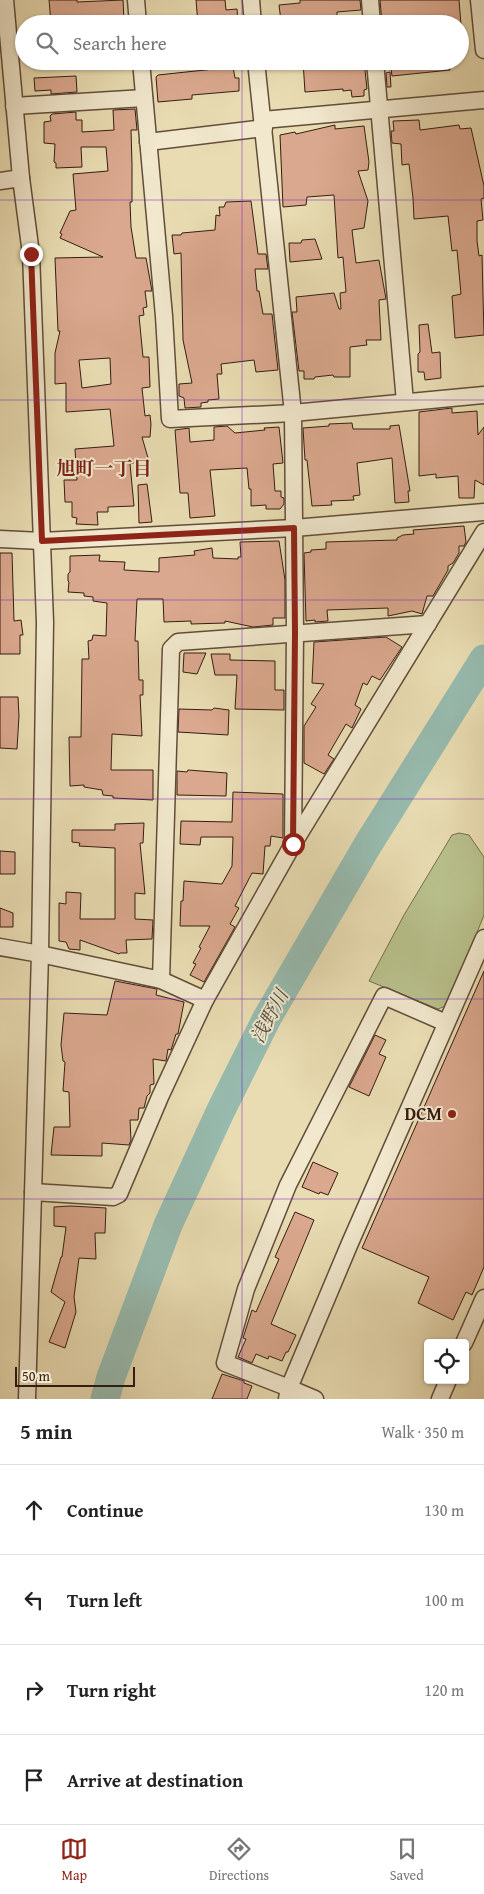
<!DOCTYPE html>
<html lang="en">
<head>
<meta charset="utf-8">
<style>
	:root { --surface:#fff; --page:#f6f6f6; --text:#222; --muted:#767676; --line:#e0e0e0; --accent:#8f2418 }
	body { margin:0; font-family:"Gentium Book Plus","Noto Serif JP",serif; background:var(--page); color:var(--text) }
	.controls { position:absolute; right:15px; bottom:15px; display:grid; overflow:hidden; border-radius:5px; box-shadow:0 1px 4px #0004 }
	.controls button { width:45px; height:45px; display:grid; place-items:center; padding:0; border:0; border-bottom:1px solid var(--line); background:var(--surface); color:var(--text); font:25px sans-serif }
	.scale { position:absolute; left:15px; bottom:12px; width:120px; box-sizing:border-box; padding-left:5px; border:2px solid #351d12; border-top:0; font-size:14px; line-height:18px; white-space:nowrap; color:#351d12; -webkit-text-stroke:4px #f1e8cd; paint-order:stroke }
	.stop { position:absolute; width:15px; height:15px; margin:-11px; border:4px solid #8f2418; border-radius:50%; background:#fff }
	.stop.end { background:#8f2418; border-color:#fff; box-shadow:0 1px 5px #0008 }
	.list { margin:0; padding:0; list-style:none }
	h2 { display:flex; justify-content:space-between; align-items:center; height:65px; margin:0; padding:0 20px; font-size:21px }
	h2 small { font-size:16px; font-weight:400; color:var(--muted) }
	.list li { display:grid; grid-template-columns:32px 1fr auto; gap:15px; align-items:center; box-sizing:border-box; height:90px; padding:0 20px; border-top:1px solid var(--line) }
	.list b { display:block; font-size:19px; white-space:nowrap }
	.list em { font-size:16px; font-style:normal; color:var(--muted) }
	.icon { flex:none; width:28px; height:28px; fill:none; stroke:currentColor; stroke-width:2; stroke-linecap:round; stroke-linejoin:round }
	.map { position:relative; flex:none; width:484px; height:1399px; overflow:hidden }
	.search { position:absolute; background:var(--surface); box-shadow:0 1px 4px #0004; left:15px; right:15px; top:15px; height:55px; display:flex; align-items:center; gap:12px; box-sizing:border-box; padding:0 18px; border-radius:28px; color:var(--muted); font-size:19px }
	.sheet { height:425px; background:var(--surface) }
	nav { display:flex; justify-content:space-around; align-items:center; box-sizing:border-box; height:70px; border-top:1px solid var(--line); background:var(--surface); font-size:14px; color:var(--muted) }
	nav a { display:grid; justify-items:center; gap:2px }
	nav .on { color:var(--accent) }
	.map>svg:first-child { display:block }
	.green { fill:#b8c08b; stroke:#766e4e }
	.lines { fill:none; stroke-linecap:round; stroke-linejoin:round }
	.river { stroke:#97bbaf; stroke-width:29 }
	.building { fill:#daa88e; stroke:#351d12; fill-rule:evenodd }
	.minor-casing { stroke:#624d3a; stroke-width:19 }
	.minor { stroke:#f1e8cd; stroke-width:16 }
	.route { stroke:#8f2418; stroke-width:6 }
	.grid { fill:none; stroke:#7b2cbf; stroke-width:1; stroke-opacity:0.55 }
	.poi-dot { fill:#8f2418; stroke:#f1e8cd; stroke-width:2 }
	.labels { text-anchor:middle; stroke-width:4; stroke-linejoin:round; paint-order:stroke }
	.poi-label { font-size:18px; font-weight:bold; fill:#351d12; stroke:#f1e8cd; text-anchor:end }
	.neighbourhood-label { font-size:19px; font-weight:bold; fill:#7a1f14; stroke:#f1e8cd }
	.water-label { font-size:19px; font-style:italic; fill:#524c41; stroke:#f1e8cd }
</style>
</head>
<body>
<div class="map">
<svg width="484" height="1399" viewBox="0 0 484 1399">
	<rect width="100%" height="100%" fill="#e9dcb2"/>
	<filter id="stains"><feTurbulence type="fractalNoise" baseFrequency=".004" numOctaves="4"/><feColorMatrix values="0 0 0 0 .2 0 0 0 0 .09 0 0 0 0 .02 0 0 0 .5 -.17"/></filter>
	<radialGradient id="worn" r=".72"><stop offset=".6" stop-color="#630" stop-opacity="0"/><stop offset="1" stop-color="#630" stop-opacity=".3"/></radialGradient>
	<polygon class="green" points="459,833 469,835 484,857 484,915 448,1005 438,1009 369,981 404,915 452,835"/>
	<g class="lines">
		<polyline class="river" points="105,1399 111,1377 168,1225 221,1110 267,1018 367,846 484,659"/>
	</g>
	<g class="building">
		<polygon points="49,0 77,0 77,2 123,0 124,19 89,23 89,20 51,23"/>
		<polygon points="196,0 225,0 226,10 237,9 238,24 198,24"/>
		<polygon points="300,0 360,0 361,10 337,12 337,17 314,20 314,23 283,23 282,21 281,21 279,5 300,3"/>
		<polygon points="380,0 459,0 461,24 382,24"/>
		<polygon points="303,61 364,61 367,89 364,90 364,96 352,97 351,90 343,91 343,89 305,92"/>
		<polygon points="390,61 449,61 450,70 392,76"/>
		<polygon points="233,67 235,78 239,78 239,91 192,95 192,99 158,102 156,77 158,75"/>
		<polygon points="390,72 391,87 387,87 386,73"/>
		<polygon points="76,76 77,92 51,94 51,90 35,91 34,78"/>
		<path d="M 135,109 L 137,130 L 131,130 L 132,164 L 132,202 L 130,202 L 131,227 L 136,258 L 146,258 L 152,291 L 145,291 L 147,307 L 143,308 L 144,315 L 139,316 L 143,357 L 149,357 L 150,387 L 142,388 L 145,416 L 150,415 L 151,424 L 150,437 L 142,437 L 148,458 L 130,464 L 134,506 L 108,507 L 108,512 L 97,512 L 98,525 L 76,524 L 77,518 L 72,517 L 72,502 L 65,502 L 64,480 L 77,480 L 75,449 L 114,446 L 110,409 L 66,412 L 66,383 L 55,384 L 55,353 L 60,331 L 58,331 L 55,258 L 103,257 L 60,238 L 62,234 L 60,233 L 70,211 L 76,210 L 73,174 L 108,171 L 106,147 L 81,147 L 82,167 L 56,168 L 56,163 L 54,162 L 55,144 L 44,143 L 44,122 L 51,121 L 50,116 L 52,114 L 76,112 L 76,120 L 82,120 L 82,132 L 114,130 L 113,110 ZM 110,358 L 111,384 L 82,388 L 79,360 Z"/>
		<polygon points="419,120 420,130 459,125 460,129 471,128 484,186 484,198 481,199 483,220 477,221 477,241 479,256 482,255 484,335 455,338 452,296 461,294 457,250 452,251 448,216 414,219 413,198 409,164 402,165 401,144 392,143 391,131 394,131 393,121"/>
		<polygon points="335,125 335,129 364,126 369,162 368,170 358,171 368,201 364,228 352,230 356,263 379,260 386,299 379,300 381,340 366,340 367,345 350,347 350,377 334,377 333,375 315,377 314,379 304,379 304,371 299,371 292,312 297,312 296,297 334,293 339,309 341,309 340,293 346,292 343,257 338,258 334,195 307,197 306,205 283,207 280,135 295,132 296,134"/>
		<polygon points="251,201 258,254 266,254 268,269 255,269 257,291 259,291 263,314 272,314 278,370 256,372 254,360 221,364 222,374 217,374 219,399 208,400 208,402 201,403 201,407 185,408 184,398 179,396 179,384 192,383 183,340 181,253 174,254 172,235 181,235 182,233 215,230 216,215 220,216 219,207 224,207 226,202"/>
		<polygon points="315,239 322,259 290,262 289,243 301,243 302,240"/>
		<polygon points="428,324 432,353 440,352 441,378 425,380 424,372 418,372 418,354 420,352 419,325"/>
		<polygon points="452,408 452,413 477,411 478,435 484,427 484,485 475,480 474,498 459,498 458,476 436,478 436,474 419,476 419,412"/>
		<polygon points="352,423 353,429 390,429 390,426 399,425 410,491 408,491 409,502 395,503 392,458 357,463 360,495 353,496 354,500 331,501 332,505 312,506 307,460 305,460 303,428 329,426 329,424"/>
		<polygon points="227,426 235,433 265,430 264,428 279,427 283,463 273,464 275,491 281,491 281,497 284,498 284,504 280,509 266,509 266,505 251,506 251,489 249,489 247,468 210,470 215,516 190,518 188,493 180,493 175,430 189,428 190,442 214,440 214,427"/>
		<polygon points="147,484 152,522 139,523 138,485"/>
		<polygon points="464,526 466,542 464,546 459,546 459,553 453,563 448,566 448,570 433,596 427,596 422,614 412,611 388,616 388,608 327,610 328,621 315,622 315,620 306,621 304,553 311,552 311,550 326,549 326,542 397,540 397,538 403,535 414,534 413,530"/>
		<polygon points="279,541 285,580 285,618 273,618 273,625 253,627 225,621 225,623 191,624 191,621 164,622 163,599 137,599 135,641 138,641 139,680 143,680 143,695 140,695 142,736 112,734 111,770 153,770 153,800 113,798 113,796 103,795 102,790 84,787 84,785 70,786 69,737 81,737 82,659 89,659 88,641 92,640 93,635 106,636 107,603 93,601 93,597 84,596 84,593 68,592 69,582 68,581 68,574 70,572 70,556 100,555 99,561 125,562 124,570 159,572 159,558 195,555 194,551 212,548 213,558 238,559 238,557 241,557 240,542"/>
		<polygon points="0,553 12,553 14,621 21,620 23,635 20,635 20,654 0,654"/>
		<polygon points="386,637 402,647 380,680 372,676 367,685 363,683 355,705 361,709 352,728 346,724 328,755 334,759 324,774 304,763 304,726 316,707 311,704 324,684 312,683 314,642"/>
		<polygon points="184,653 206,653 197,674 183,672"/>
		<polygon points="211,654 230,654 230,660 275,661 275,690 284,690 284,710 235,709 237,675 215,675"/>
		<polygon points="0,697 18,697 19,716 17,749 0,748"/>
		<polygon points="214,708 229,710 228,735 178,732 179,709 212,710"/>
		<polygon points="188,770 227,773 226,796 177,795 177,771 187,772"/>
		<polygon points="233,792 283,794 283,838 271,836 270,846 265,846 263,874 252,873 235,906 239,908 230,924 235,927 204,982 190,975 196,964 193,963 201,948 199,947 210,926 180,926 181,901 183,901 184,881 222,884 232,866 233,837 201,837 200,845 180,844 181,821 232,822"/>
		<polygon points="144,823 143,843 140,843 145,894 135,893 135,919 153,920 152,939 126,940 127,953 120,953 119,954 80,940 80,950 69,949 66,942 59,941 59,903 66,904 66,892 81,893 80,919 115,919 115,848 79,846 80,843 72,842 72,830 115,830 115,824"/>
		<polygon points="0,851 15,852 15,874 0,874"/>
		<polygon points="0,908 13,913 13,927 0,927"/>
		<polygon points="484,971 484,1267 472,1295 466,1292 453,1320 418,1303 429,1277 362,1248"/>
		<polygon points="115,981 157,989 156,995 184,1002 178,1034 176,1034 171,1050 168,1049 166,1061 153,1059 154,1084 150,1085 150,1093 147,1096 144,1108 139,1108 138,1120 130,1120 131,1140 129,1145 102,1143 102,1156 51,1155 54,1127 70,1127 69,1092 63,1091 65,1062 63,1061 61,1045 64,1013 107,1015"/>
		<polygon points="375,1035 386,1040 379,1054 386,1057 369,1096 349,1087"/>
		<polygon points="313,1162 338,1173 328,1195 320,1192 319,1194 302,1187"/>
		<polygon points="71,1206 106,1208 105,1233 95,1233 96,1259 79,1258 74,1297 76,1312 65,1348 49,1342 65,1302 51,1292 61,1257 62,1257 66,1227 54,1226 54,1207"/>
		<polygon points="295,1212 314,1220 271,1324 296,1335 288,1352 286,1352 282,1361 269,1356 268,1359 256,1354 252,1363 238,1357 246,1339 243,1338 252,1310 256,1312 279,1259 275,1257"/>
		<polygon points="222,1374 244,1381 244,1383 252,1386 247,1399 212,1399"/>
	</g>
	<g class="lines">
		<g class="minor-casing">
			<g id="minor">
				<polyline points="5,0 21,178 31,254 45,622 40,954 27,1399"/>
				<polyline points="136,0 138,24"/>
				<polyline points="251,0 253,24"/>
				<polyline points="370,0 372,24"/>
				<polyline points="479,0 484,50"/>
				<polyline points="141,61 164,316 170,419 293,413 484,395"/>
				<polyline points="256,61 293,413 295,633 293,844"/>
				<polyline points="375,61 405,402"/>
				<polyline points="14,106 144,98"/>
				<polyline points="263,120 484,100"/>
				<polyline points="148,142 264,128"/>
				<polyline points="0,181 21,178"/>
				<polyline points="0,539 42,541 294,528 484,512"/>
				<polyline points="0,947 40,954 161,980 205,1000"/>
				<polyline points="161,980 171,649 178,642 428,624"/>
				<polyline points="446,1023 384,996 288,1185 246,1289 225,1363 289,1388 350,1243 484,938"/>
				<polyline points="33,1192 113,1197 119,1194 160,1097 205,1000 293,844 484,532"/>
				<polyline points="464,1343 484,1298"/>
				<polyline points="287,1399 289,1388 315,1399"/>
				<polyline points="440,1399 448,1380"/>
			</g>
		</g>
		<use href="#minor" class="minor"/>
	</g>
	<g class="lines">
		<polyline class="route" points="31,254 42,541 294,528 295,633 293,844"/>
	</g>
	<path class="grid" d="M 242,0 L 242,24M 242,61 L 242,1399M 0,200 L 484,200M 0,400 L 484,400M 0,600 L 484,600M 0,799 L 484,799M 0,999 L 484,999M 0,1199 L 484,1199"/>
	<circle class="poi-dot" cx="452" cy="1114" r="5"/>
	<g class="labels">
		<g class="poi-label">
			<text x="442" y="1120">DCM</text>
		</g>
		<g class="neighbourhood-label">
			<text x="104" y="475">旭町一丁目</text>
		</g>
		<g class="water-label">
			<text transform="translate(269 1016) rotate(-62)" y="7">浅野川</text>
		</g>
	</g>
	<rect width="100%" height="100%" filter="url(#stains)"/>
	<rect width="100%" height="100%" fill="url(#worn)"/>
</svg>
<div class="controls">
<button><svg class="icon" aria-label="locate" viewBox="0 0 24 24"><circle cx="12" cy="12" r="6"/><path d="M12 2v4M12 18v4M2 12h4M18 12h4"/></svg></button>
</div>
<div class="scale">50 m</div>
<div class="stop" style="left:293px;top:844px"></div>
<div class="stop end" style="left:31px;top:254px"></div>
<div class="search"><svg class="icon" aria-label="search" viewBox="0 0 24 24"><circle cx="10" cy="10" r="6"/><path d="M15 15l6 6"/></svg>Search here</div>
</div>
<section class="sheet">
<h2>5 min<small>Walk · 350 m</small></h2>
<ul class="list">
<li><svg class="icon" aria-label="ahead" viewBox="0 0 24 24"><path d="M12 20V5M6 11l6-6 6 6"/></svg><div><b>Continue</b></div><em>130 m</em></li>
<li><svg class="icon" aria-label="left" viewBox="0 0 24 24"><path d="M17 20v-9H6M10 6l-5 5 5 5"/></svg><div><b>Turn left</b></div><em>100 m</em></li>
<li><svg class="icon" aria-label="right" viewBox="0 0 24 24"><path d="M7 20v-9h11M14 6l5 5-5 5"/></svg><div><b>Turn right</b></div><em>120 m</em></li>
<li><svg class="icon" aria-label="arrive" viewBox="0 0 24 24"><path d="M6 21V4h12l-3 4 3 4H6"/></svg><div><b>Arrive at destination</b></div></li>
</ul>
</section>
<nav>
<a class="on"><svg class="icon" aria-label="map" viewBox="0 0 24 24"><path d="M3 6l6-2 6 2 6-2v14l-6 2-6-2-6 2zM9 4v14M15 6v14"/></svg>Map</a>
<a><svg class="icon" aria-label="directions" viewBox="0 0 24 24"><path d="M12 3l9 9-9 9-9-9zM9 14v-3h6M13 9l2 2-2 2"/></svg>Directions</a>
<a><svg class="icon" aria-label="saved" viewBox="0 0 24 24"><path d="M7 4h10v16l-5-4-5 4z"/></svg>Saved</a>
</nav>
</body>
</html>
